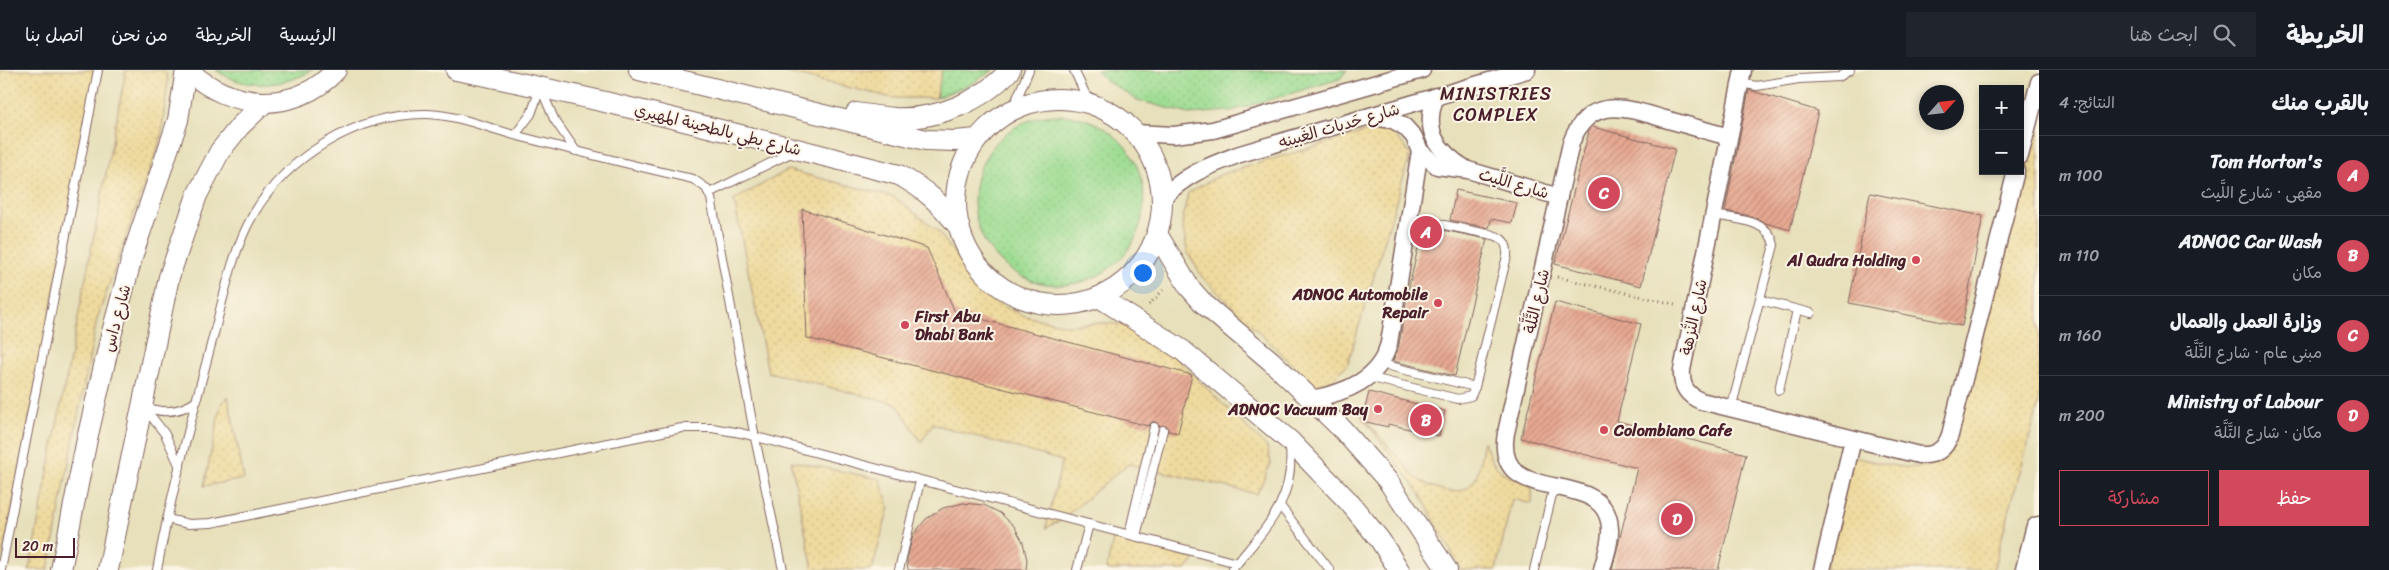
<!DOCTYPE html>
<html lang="ar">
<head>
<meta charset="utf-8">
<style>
	:root { --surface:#171b24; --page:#20242c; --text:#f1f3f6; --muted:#9ea1a6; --line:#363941; --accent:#d1495b }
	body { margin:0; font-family:Sriracha,"Playpen Sans Arabic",sans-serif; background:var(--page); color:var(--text); direction:rtl }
	.controls { position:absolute; right:15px; top:15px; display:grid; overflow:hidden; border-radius:0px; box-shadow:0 2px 8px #0003 }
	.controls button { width:45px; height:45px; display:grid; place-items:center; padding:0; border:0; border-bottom:1px solid var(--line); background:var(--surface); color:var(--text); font:25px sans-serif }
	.compass { position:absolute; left:1919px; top:15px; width:45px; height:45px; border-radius:50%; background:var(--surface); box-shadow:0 2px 8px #0003; rotate:63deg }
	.scale { position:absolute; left:15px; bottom:12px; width:60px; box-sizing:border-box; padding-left:5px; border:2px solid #4a1f2b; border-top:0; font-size:14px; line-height:18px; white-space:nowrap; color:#4a1f2b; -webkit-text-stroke:4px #fcf5e5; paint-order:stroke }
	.you { position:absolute; left:1142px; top:202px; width:18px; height:18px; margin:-12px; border:4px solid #fff; border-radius:50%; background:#1a73e8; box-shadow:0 0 0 8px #1a73e833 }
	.badge { display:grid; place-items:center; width:32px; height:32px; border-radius:50%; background:var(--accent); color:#fff; font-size:16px; font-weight:700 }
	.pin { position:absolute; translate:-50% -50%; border:2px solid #fff; box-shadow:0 1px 5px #0006 }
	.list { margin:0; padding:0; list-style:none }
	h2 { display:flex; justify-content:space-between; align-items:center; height:65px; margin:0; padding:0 20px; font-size:21px }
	h2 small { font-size:16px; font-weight:400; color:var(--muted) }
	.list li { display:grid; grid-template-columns:32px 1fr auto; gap:15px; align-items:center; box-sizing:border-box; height:80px; padding:0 20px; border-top:1px solid var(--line) }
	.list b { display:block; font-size:19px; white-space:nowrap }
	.list p { margin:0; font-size:16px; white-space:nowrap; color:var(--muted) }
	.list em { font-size:16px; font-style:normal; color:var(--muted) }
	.actions { display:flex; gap:10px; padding:15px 20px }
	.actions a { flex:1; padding:11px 0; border:1px solid var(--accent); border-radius:0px; text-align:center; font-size:18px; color:var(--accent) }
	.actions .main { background:var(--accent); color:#fff }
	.icon { flex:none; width:28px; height:28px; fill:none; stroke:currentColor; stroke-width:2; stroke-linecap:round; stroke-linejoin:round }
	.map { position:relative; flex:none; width:2039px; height:500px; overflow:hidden; direction:ltr }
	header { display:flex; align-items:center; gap:30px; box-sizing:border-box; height:70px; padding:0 25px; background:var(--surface); border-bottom:1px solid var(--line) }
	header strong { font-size:24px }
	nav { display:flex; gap:28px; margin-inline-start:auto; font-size:18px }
	.search { width:350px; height:45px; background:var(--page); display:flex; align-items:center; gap:12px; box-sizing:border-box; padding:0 18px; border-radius:0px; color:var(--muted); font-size:19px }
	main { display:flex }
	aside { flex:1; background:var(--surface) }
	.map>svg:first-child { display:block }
	.grass { fill:url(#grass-dots); stroke:#747e5e }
	.sand { fill:url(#sand-dots); stroke:#9c7c64 }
	.building { fill:url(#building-hatch) }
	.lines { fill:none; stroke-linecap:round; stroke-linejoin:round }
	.service-casing { stroke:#81635d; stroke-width:10 }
	.minor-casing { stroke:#81635d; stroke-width:19 }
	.tertiary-casing { stroke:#81635d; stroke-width:22 }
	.trunk-casing { stroke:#81635d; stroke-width:29 }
	.path { stroke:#81635d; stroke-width:3; stroke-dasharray:1 4; stroke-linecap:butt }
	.service { stroke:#fff; stroke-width:8 }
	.minor { stroke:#fff; stroke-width:16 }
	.tertiary { stroke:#fff; stroke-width:20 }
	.trunk { stroke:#fff; stroke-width:26 }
	.poi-dot { fill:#d1495b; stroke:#fcf5e5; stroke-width:2 }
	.labels { text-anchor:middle; stroke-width:4; stroke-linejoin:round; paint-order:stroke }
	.street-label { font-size:16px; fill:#4a1f2b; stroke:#fcf5e5 }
	.poi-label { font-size:16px; font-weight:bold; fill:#4a1f2b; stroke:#fcf5e5; text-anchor:end }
	.neighbourhood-label { font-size:18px; letter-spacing:1px; fill:#4a1f2b; stroke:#fcf5e5 }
</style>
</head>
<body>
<header>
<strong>الخريطة</strong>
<div class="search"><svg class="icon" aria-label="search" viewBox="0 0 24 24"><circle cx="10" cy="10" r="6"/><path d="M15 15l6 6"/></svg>ابحث هنا</div>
<nav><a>الرئيسية</a><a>الخريطة</a><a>من نحن</a><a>اتصل بنا</a></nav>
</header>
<main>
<aside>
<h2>بالقرب منك<small>النتائج: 4</small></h2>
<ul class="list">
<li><span class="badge">A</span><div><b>Tom Horton's</b><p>مقهى · شارع اللَّيث</p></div><em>100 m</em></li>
<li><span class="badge">B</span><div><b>ADNOC Car Wash</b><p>مكان</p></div><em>110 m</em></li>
<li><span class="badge">C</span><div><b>وزارة العمل والعمال</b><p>مبنى عام · شارع التَّلَّة</p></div><em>160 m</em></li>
<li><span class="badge">D</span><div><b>Ministry of Labour</b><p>مكان · شارع التَّلَّة</p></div><em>200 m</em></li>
</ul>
<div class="actions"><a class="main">حفظ</a><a>مشاركة</a></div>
</aside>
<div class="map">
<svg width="2039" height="500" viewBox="0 0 2039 500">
	<defs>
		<pattern id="grass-dots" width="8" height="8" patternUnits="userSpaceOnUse" patternTransform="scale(1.25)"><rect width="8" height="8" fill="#9ddc92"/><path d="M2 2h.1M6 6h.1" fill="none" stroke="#89bc7e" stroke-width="1.8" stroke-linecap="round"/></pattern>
		<pattern id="sand-dots" width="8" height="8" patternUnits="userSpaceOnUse" patternTransform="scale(1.25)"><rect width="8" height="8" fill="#eeda9e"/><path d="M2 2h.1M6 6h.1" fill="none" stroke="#cebb88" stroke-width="1.8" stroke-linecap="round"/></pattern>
		<pattern id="building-hatch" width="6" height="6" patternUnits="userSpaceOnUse" patternTransform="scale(1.25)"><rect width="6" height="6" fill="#e7a992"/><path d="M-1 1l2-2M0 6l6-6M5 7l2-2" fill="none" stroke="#bd8977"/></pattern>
	</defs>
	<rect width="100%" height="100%" fill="#fcf5e5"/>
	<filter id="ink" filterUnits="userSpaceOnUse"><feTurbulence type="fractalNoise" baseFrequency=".02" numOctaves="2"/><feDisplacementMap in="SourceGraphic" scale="10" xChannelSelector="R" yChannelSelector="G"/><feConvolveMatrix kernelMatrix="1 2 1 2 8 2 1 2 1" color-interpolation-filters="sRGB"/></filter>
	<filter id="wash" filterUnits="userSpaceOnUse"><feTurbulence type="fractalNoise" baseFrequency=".0096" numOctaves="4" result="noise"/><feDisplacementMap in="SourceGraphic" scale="20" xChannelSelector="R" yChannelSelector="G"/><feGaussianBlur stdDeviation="1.12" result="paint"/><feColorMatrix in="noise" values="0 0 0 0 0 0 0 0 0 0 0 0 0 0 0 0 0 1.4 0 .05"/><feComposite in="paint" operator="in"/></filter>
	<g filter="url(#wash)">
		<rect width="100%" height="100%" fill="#e7e0bb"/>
		<g class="grass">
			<path d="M 216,0 L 313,0 C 284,17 244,21 216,0 Z"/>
			<polygon points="942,0 993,0 973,13 936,28"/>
			<polygon points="1097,0 1319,1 1347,0 1340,9 1231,41 1189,44 1137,30 1104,9"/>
			<circle cx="1059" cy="130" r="85"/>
		</g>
		<g class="sand">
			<polygon points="0,0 97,0 0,500"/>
			<polygon points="126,0 165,0 168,10 161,68 97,249 48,500 29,500"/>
			<polygon points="775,0 942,0 936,28 893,28"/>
			<path d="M 2039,49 L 2039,333 L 1993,500 L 1825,500 L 1852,387 C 1887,393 1932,412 1954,376 Z"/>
			<polygon points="1368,61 1389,61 1402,73 1410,85 1348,293 1321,323 1202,207 1187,181 1182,153 1188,123 1222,104"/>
			<polygon points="788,100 894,127 937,160 990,230 1025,246 1066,255 1102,253 1131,255 1158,271 1267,377 1271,393 1257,424 1128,394 1061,450 1046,458 1062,391 933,354 921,372 897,334 768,302 734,130"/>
			<polygon points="228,327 244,409 204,416 221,334"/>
			<path d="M 1360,344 L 1416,408 C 1432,418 1462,432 1475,409 C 1480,399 1481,382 1484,371 C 1494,401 1501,404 1529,414 L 1532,420 L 1532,434 L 1512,429 L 1496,500 L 1461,500 L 1421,425 Z"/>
			<polygon points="791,391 880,409 889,437 872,500 813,500"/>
			<polygon points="1114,466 1195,489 1186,500 1106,500"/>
		</g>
		<g id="blocks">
			<g class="building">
				<polygon points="1749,20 1818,41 1790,160 1766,153 1751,146 1725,141"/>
				<polygon points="1593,57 1675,79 1641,216 1555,194 1589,61"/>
				<polygon points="1456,120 1517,133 1512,153 1491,149 1489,158 1450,150"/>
				<polygon points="1870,123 1983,146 1962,256 1849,233"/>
				<polygon points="802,139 927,178 955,242 1192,305 1178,363 1168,361 1167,356 1159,356 1156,352 1152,352 1148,356 807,268"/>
				<polygon points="1423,156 1487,169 1455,306 1393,291 1399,275 1407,226"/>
				<polygon points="1555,232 1641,254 1617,351 1746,384 1718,500 1612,500 1637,398 1521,368"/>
				<polygon points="1369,322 1445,341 1439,366 1388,354 1388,357 1362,351"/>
				<polygon points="963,433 984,435 1000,443 1014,456 1023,472 1027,490 1026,500 908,500 907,489 913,465 926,449 943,438"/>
			</g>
		</g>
	</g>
	<g filter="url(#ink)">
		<use href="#blocks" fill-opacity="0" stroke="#81635d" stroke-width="1"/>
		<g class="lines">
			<g class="service-casing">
				<g id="service">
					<polyline points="1074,0 1090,34"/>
					<polyline points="1739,13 1757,16 1799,9 1839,7 1850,0"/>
					<polyline points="542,21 554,49 576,81"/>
					<polyline points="1012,40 1029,0"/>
					<polyline points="515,65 531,44 540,19"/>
					<polyline points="709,123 793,82"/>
					<path d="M 1713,145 C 1734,149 1769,149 1774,175 L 1731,339"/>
					<polyline points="1760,230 1811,243"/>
					<polyline points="1381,294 1475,317"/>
					<path d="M 1368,307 L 1458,329 L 1471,326 L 1475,317 L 1507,186 C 1508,175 1504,168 1493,165 L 1410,148"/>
					<polyline points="1779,320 1797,240"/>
					<path d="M 145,336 C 163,345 180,342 197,331"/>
					<polyline points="144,337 165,364 180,397"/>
					<polyline points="1281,437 1330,500"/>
					<polyline points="167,449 189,454 211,453 682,358 712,358 741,363 1237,493"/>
					<polyline points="1129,464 1154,357"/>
					<polyline points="1136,466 1163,360"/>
					<polyline points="1,500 98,0"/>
					<path d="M 157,500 C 171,423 192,347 212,271 C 223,231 232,181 253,145 C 287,86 358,43 427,44 C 458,45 488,58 518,66 C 576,81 634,96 693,109 L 706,118 L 711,128 L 755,368 L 783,500"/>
					<polyline points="899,500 920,411"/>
					<polyline points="1077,500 1089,454"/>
					<path d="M 1232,500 C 1263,460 1295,433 1290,378"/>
					<polyline points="1534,500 1554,416"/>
				</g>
			</g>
			<g class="minor-casing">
				<g id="minor">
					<path d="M 1743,0 L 1682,300 C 1681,315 1686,325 1701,331 L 1919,385 C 1935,386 1945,380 1950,365 L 2016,101"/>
					<path d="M 1436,26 C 1422,61 1437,81 1466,99"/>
					<polyline points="1373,47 1393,50 1405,57 1414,67 1420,81 1437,96 1468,100 1559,127"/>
					<polyline points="1135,63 1174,65 1213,60 1422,0"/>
					<polyline points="2020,86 2039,12"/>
					<path d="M 1161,129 C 1188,103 1206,97 1240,84 L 1527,0"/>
					<path d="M 1311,329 C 1345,323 1380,310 1389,273 L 1420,81"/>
					<path d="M 1602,500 C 1605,487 1611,472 1610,459 C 1608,393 1492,442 1506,363 L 1571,73 C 1589,24 1626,38 1665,49 C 1686,55 1708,61 1729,67"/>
					<polyline points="1822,500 1853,369"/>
				</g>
			</g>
			<g class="tertiary-casing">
				<g id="tertiary">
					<path d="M 188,0 C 230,40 295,45 336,0"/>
					<path d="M 456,0 C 605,29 752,68 899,105 C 926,120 940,133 959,157"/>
					<polyline points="639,0 926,70 955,71 977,69"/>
					<circle cx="1059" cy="132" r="103"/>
					<path d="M 856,43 C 869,45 882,47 895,48 C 938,50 982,31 1010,0"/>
					<polyline points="1157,164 1189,217 1204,234 1271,291 1311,329 1343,360 1388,411 1447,500"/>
					<polyline points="1099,227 1182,280 1290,371 1349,432 1380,470 1399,500"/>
					<polyline points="61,500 87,369 111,266 133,184 178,50 186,0"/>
					<polyline points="108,500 169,207 197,125 220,81 240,56 265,32"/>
				</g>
			</g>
			<g class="trunk-casing">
				<polyline id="trunk" points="2029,500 2039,460"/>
			</g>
			<g class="path">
				<polyline points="1557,207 1678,235"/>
				<polyline points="1149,235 1163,220"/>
			</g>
			<use href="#service" class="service"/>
			<use href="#minor" class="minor"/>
			<use href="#tertiary" class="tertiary"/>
			<use href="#trunk" class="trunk"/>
		</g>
	</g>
	<g class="poi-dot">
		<circle cx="1916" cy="190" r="5"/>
		<circle cx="1438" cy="233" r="5"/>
		<circle cx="905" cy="255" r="5"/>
		<circle cx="1378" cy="339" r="5"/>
		<circle cx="1604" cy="360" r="5"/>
	</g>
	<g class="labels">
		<g class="street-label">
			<text transform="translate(1339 55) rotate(-16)" y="6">شارع حَدبات الغَبينه</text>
			<text transform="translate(718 59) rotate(14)" y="6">شارع بطي بالطحينة المهيري</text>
			<text transform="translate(1514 113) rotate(16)" y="6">شارع اللَّيث</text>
			<text transform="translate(1536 231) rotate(-77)" y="6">شارع التَّلَّة</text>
			<text transform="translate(1693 247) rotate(-78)" y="6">شارع النُّزهة</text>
			<text transform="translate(116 248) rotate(-75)" y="6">شارع داس</text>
		</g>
		<g class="poi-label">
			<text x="1906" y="196">Al Qudra Holding</text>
			<text x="1428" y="230">ADNOC Automobile<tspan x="1428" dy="18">Repair</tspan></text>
			<text x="915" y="252" text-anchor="start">First Abu<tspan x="915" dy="18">Dhabi Bank</tspan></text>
			<text x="1368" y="345">ADNOC Vacuum Bay</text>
			<text x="1614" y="366" text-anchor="start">Colombiano Cafe</text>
		</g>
		<g class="neighbourhood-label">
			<text x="1496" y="30">MINISTRIES<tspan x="1496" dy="21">COMPLEX</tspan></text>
		</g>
	</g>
</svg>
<div class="controls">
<button>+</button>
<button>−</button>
</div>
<svg class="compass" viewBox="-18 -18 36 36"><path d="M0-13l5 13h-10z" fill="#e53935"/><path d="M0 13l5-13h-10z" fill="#9ea1a6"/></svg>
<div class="scale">20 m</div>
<div class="you"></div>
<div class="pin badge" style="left:1426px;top:162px">A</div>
<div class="pin badge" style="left:1426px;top:350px">B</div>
<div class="pin badge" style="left:1604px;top:123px">C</div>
<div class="pin badge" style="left:1677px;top:449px">D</div>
</div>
</main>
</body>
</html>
